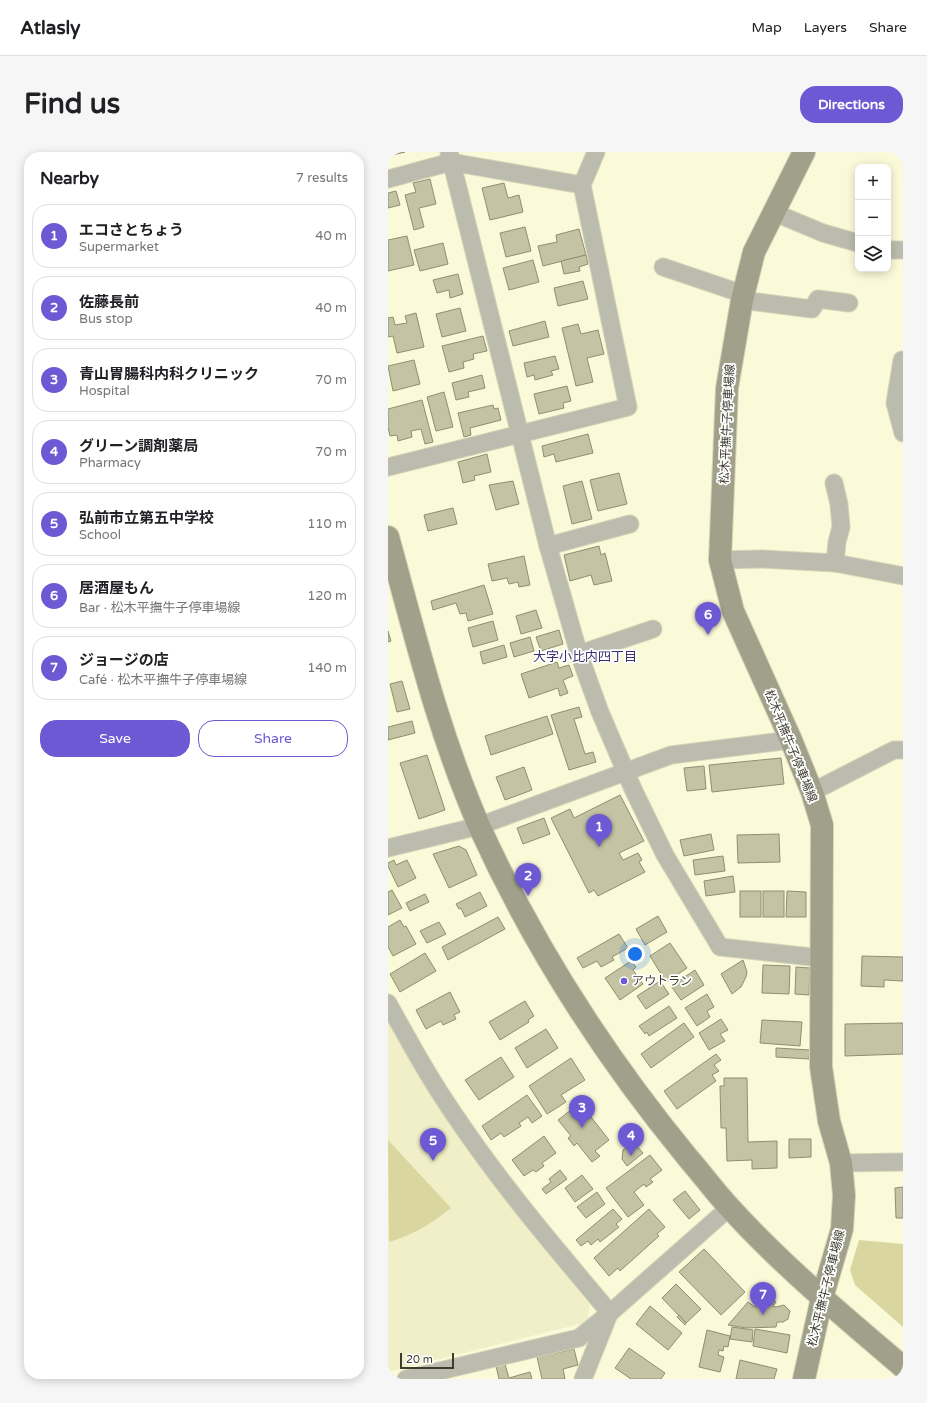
<!DOCTYPE html>
<html lang="en">
<head>
<meta charset="utf-8">
<style>
	:root { --surface:#fff; --page:#f6f6f6; --text:#202124; --muted:#757577; --line:#e0e0e0; --accent:#6c59d3 }
	body { margin:0; font-family:"Varela Round","Noto Sans JP",sans-serif; background:var(--page); color:var(--text) }
	.controls { position:absolute; right:12px; top:12px; display:grid; overflow:hidden; border-radius:8px; box-shadow:0 2px 10px #0003 }
	.controls button { width:36px; height:36px; display:grid; place-items:center; padding:0; border:0; border-bottom:1px solid var(--line); background:var(--surface); color:var(--text); font:20px sans-serif }
	.scale { position:absolute; left:12px; bottom:10px; width:54px; box-sizing:border-box; padding-left:4px; border:2px solid #3c3c2f; border-top:0; font-size:11px; line-height:14px; white-space:nowrap; color:#3c3c2f; -webkit-text-stroke:3px #fff; paint-order:stroke }
	.you { position:absolute; left:247px; top:802px; width:14px; height:14px; margin:-10px; border:3px solid #fff; border-radius:50%; background:#1a73e8; box-shadow:0 0 0 6px #1a73e833 }
	.badge { display:grid; place-items:center; width:26px; height:26px; border-radius:50%; background:var(--accent); color:#fff; font-size:13px; font-weight:700 }
	.pin { position:absolute; translate:-50% -33px; filter:drop-shadow(0 1px 2px #0008) }
	.pin::after { content:''; position:absolute; top:21px; width:14px; height:12px; background:inherit; clip-path:polygon(0 0,100% 0,50% 100%) }
	.list { margin:0; padding:0; list-style:none }
	h2 { display:flex; justify-content:space-between; align-items:center; height:52px; margin:0; padding:0 16px; font-size:17px }
	h2 small { font-size:13px; font-weight:400; color:var(--muted) }
	.list li { display:grid; grid-template-columns:26px 1fr auto; gap:12px; align-items:center; box-sizing:border-box; height:64px; margin:0 8px 8px; padding:0 8px; border:1px solid var(--line); border-radius:16px }
	.list b { display:block; font-size:15px; white-space:nowrap }
	.list p { margin:0; font-size:13px; white-space:nowrap; color:var(--muted) }
	.list em { font-size:13px; font-style:normal; color:var(--muted) }
	.actions { display:flex; gap:8px; padding:12px 16px }
	.actions a { flex:1; padding:9px 0; border:1px solid var(--accent); border-radius:16px; text-align:center; font-size:14px; color:var(--accent) }
	.actions .main { background:var(--accent); color:#fff }
	.icon { flex:none; width:22px; height:22px; fill:none; stroke:currentColor; stroke-width:2; stroke-linecap:round; stroke-linejoin:round }
	.map { position:relative; flex:none; width:515px; height:1227px; overflow:hidden; border-radius:16px }
	header { display:flex; align-items:center; gap:24px; box-sizing:border-box; height:56px; padding:0 20px; background:var(--surface); border-bottom:1px solid var(--line) }
	header strong { font-size:19px }
	nav { display:flex; gap:22px; margin-inline-start:auto; font-size:14px }
	.intro { display:flex; align-items:center; justify-content:space-between; box-sizing:border-box; height:96px; padding:0 24px }
	h1 { margin:0; font-size:28px }
	.button { padding:10px 18px; border-radius:16px; background:var(--accent); color:#fff; font-size:14px; font-weight:700 }
	main { display:flex; gap:24px; padding:0 24px }
	aside { flex:1; background:var(--surface); border-radius:16px; box-shadow:0 2px 10px #0003 }
	.map>svg:first-child { display:block }
	.built { fill:#f0efc7 }
	.green { fill:#d9d79f }
	.building { fill:#c4c3a4; stroke:#908e71 }
	.lines { fill:none; stroke-linecap:round; stroke-linejoin:round }
	.street-casing { stroke:#d4d3b6; stroke-width:19 }
	.secondary-casing { stroke:#d4d3b6; stroke-width:24 }
	.street { stroke:#bcbcae; stroke-width:17 }
	.secondary { stroke:#a0a08b; stroke-width:22 }
	.poi-dot { fill:#6c59d3; stroke:#fff; stroke-width:1.5 }
	.labels { text-anchor:middle; stroke-width:3.5; stroke-linejoin:round; paint-order:stroke }
	.street-label { font-size:12px; fill:#3c3c2f; stroke:#fff }
	.poi-label { font-size:12px; fill:#3c3c2f; stroke:#fff; text-anchor:start }
	.neighbourhood-label { font-size:13px; fill:#39326e; stroke:#fff }
</style>
</head>
<body>
<header>
<strong>Atlasly</strong>
<nav><a>Map</a><a>Layers</a><a>Share</a></nav>
</header>
<div class="intro"><h1>Find us</h1><a class="button">Directions</a></div>
<main>
<aside>
<h2>Nearby<small>7 results</small></h2>
<ul class="list">
<li><span class="badge">1</span><div><b>エコさとちょう</b><p>Supermarket</p></div><em>40 m</em></li>
<li><span class="badge">2</span><div><b>佐藤長前</b><p>Bus stop</p></div><em>40 m</em></li>
<li><span class="badge">3</span><div><b>青山胃腸科内科クリニック</b><p>Hospital</p></div><em>70 m</em></li>
<li><span class="badge">4</span><div><b>グリーン調剤薬局</b><p>Pharmacy</p></div><em>70 m</em></li>
<li><span class="badge">5</span><div><b>弘前市立第五中学校</b><p>School</p></div><em>110 m</em></li>
<li><span class="badge">6</span><div><b>居酒屋もん</b><p>Bar · 松木平撫牛子停車場線</p></div><em>120 m</em></li>
<li><span class="badge">7</span><div><b>ジョージの店</b><p>Café · 松木平撫牛子停車場線</p></div><em>140 m</em></li>
</ul>
<div class="actions"><a class="main">Save</a><a>Share</a></div>
</aside>
<div class="map">
<svg width="515" height="1227" viewBox="0 0 515 1227">
	<rect width="100%" height="100%" fill="#faf9d8"/>
	<polygon class="built" points="0,866 63,973 115,1045 202,1153 199,1170 0,1220"/>
	<g class="green">
		<path d="M 0,988 L 63,1056 C 42,1073 26,1082 1,1090 Z"/>
		<polygon points="471,1088 515,1092 515,1175 467,1133 462,1118"/>
	</g>
	<g class="building">
		<polygon points="0,0 17,0 0,4"/>
		<polygon points="42,27 48,52 31,56 36,75 26,78 17,43 28,40 25,31"/>
		<polygon points="116,31 120,46 131,43 135,60 102,68 94,36"/>
		<polygon points="8,39 12,53 0,56 0,41"/>
		<polygon points="137,75 143,99 118,105 112,81"/>
		<polygon points="191,77 198,103 155,114 150,94 169,90 168,83"/>
		<polygon points="19,84 26,113 0,119 0,88"/>
		<polygon points="55,91 60,112 32,119 26,98"/>
		<polygon points="198,103 200,112 191,115 192,119 176,122 173,109"/>
		<polygon points="145,108 151,130 121,138 115,116"/>
		<polygon points="70,122 75,142 62,146 61,138 49,141 45,128"/>
		<polygon points="195,129 200,147 170,154 166,136"/>
		<polygon points="72,156 78,179 54,185 48,162"/>
		<polygon points="28,161 36,195 9,201 5,184 0,185 0,166 5,165 7,173 19,171 17,164"/>
		<polygon points="157,169 161,185 125,194 121,179"/>
		<polygon points="190,172 193,182 210,178 216,202 199,206 205,230 188,234 174,176"/>
		<polygon points="95,184 99,199 85,202 86,207 75,210 76,216 61,220 54,194"/>
		<polygon points="167,204 171,217 163,219 165,223 147,228 146,223 139,225 136,211"/>
		<polygon points="26,208 32,232 5,239 0,214"/>
		<polygon points="94,223 97,236 80,240 81,245 68,248 64,231"/>
		<polygon points="179,234 183,249 175,251 176,256 151,262 146,242"/>
		<polygon points="56,240 65,275 48,279 39,245"/>
		<polygon points="34,248 45,290 37,292 33,277 23,279 24,285 10,289 9,283 2,284 0,275 0,257"/>
		<polygon points="105,253 106,257 110,256 113,268 82,276 83,283 76,285 70,261"/>
		<polygon points="200,282 205,301 168,310 166,302 156,305 154,294"/>
		<polygon points="99,302 103,320 86,324 87,328 75,331 70,310"/>
		<polygon points="231,321 239,352 210,359 202,328"/>
		<polygon points="125,329 131,352 108,358 101,333"/>
		<polygon points="194,329 204,367 184,372 175,334"/>
		<polygon points="65,356 69,372 40,379 36,363"/>
		<polygon points="211,394 213,403 217,401 224,429 206,433 203,423 182,429 176,403"/>
		<polygon points="136,404 142,433 131,435 130,430 121,432 119,426 104,429 100,412"/>
		<polygon points="96,433 105,462 80,469 78,461 72,462 68,451 45,458 43,449"/>
		<polygon points="148,458 154,476 133,482 128,464"/>
		<polygon points="105,469 110,488 85,495 80,476"/>
		<polygon points="171,478 175,492 153,499 148,485"/>
		<polygon points="0,479 3,489 0,490"/>
		<polygon points="142,485 146,499 126,505 122,491"/>
		<polygon points="116,493 119,505 95,512 92,500"/>
		<polygon points="169,510 171,516 181,513 185,524 175,528 180,541 172,544 170,536 141,546 133,522"/>
		<polygon points="14,529 22,557 9,560 2,532"/>
		<polygon points="191,555 194,565 186,567 197,602 205,600 208,610 181,618 163,563"/>
		<polygon points="159,564 165,582 103,603 97,584"/>
		<polygon points="24,569 27,581 0,588 0,575"/>
		<polygon points="39,603 57,658 31,667 12,611"/>
		<polygon points="393,606 396,632 324,640 321,613"/>
		<polygon points="316,614 318,637 299,639 296,616"/>
		<polygon points="136,615 144,638 117,648 108,625"/>
		<polygon points="232,643 256,689 231,701 235,708 250,701 254,708 251,710 257,720 210,744 206,738 201,741 163,666 182,657 186,666"/>
		<polygon points="156,666 162,682 135,692 129,676"/>
		<polygon points="323,682 326,698 296,704 292,688"/>
		<polygon points="391,682 392,710 350,711 349,683"/>
		<polygon points="71,694 78,698 89,723 61,736 45,702"/>
		<polygon points="335,704 337,719 307,723 305,708"/>
		<polygon points="6,708 8,713 19,708 28,726 10,735 0,714 0,711"/>
		<polygon points="345,724 347,740 318,744 316,729"/>
		<polygon points="4,738 14,756 0,763 0,740"/>
		<rect x="352" y="739" width="21" height="26"/>
		<rect x="375" y="739" width="21" height="26"/>
		<polygon points="399,739 418,740 418,765 398,765"/>
		<polygon points="92,740 99,754 77,765 73,756 71,757 68,752"/>
		<polygon points="37,742 41,750 22,759 18,751"/>
		<polygon points="270,764 279,780 257,793 248,777"/>
		<polygon points="110,765 117,777 60,808 54,795"/>
		<polygon points="12,768 16,775 18,774 28,792 5,804 0,795 0,775"/>
		<polygon points="51,770 58,782 39,791 32,779"/>
		<polygon points="231,782 240,796 224,805 226,808 213,815 209,809 195,816 189,806"/>
		<polygon points="282,791 299,816 278,830 262,804"/>
		<polygon points="37,801 48,819 12,840 2,822"/>
		<polygon points="474,804 515,805 515,829 496,828 496,835 473,834"/>
		<polygon points="355,808 359,820 358,825 353,835 344,842 333,822"/>
		<polygon points="243,809 248,815 245,818 255,832 232,848 217,826"/>
		<polygon points="375,813 402,814 401,842 374,841"/>
		<polygon points="408,815 422,816 421,843 407,842"/>
		<polygon points="307,818 316,833 293,848 283,834"/>
		<polygon points="272,829 281,842 258,857 249,844"/>
		<polygon points="62,840 72,860 66,863 68,867 55,873 53,869 38,877 28,858"/>
		<polygon points="319,842 326,855 319,859 322,865 309,874 297,856"/>
		<polygon points="137,849 146,864 140,868 141,870 112,888 101,870"/>
		<polygon points="281,854 289,866 261,884 259,880 257,882 251,874"/>
		<polygon points="333,867 340,878 332,882 337,889 321,898 311,881"/>
		<polygon points="374,868 414,870 412,894 372,891"/>
		<polygon points="296,871 306,885 263,916 253,902"/>
		<polygon points="515,871 515,902 457,904 457,872"/>
		<polygon points="158,877 170,896 139,916 127,896"/>
		<polygon points="388,896 422,898 421,907 388,905"/>
		<polygon points="328,902 333,908 326,913 331,919 324,923 328,929 289,957 276,939"/>
		<polygon points="113,905 126,925 91,948 77,928"/>
		<polygon points="183,906 197,928 173,943 178,950 159,962 141,934"/>
		<polygon points="336,926 359,926 360,990 389,989 389,1016 364,1017 364,1008 339,1009 338,976 333,976 332,934 336,934"/>
		<polygon points="139,943 154,964 144,971 140,965 131,971 133,974 116,985 113,981 103,988 94,974"/>
		<polygon points="192,951 221,988 207,999 212,1004 204,1010 189,991 186,994 180,986 183,984 170,968"/>
		<polygon points="156,984 168,1001 154,1011 156,1014 148,1020 145,1018 136,1024 124,1008"/>
		<polygon points="401,987 423,987 423,1005 401,1006"/>
		<polygon points="246,991 255,1001 239,1014 234,1007 235,998"/>
		<polygon points="262,1003 274,1018 262,1027 265,1030 258,1035 256,1032 246,1040 256,1053 240,1065 218,1036"/>
		<polygon points="172,1018 179,1027 158,1042 154,1037 163,1030 161,1027"/>
		<polygon points="194,1023 205,1037 187,1050 177,1036"/>
		<polygon points="515,1035 515,1066 508,1066 507,1036"/>
		<polygon points="297,1039 312,1058 301,1067 285,1048"/>
		<polygon points="209,1040 217,1052 198,1066 189,1055"/>
		<polygon points="225,1057 234,1067 228,1072 231,1075 212,1090 210,1087 203,1093 200,1089 193,1094 188,1088"/>
		<polygon points="261,1057 277,1075 269,1082 271,1084 232,1119 230,1116 221,1124 206,1106"/>
		<polygon points="316,1097 357,1140 333,1163 291,1120"/>
		<polygon points="288,1132 313,1157 298,1171 274,1146"/>
		<polygon points="380,1144 388,1150 385,1154 388,1155 396,1153 402,1159 400,1167 395,1170 389,1170 388,1175 358,1176 340,1173 360,1150 367,1155"/>
		<polygon points="262,1154 294,1181 280,1198 248,1172"/>
		<polygon points="291,1163 298,1171 297,1173 289,1165"/>
		<polygon points="344,1175 365,1178 364,1190 342,1187"/>
		<polygon points="367,1177 402,1183 399,1201 365,1194"/>
		<polygon points="319,1178 342,1184 340,1195 336,1194 335,1199 331,1198 330,1203 336,1205 332,1220 311,1215"/>
		<polygon points="241,1196 277,1221 273,1227 243,1227 227,1216"/>
		<polygon points="186,1197 190,1213 175,1217 177,1227 154,1227 149,1205"/>
		<polygon points="352,1208 389,1217 386,1227 348,1227"/>
		<polygon points="117,1212 121,1226 142,1220 144,1227 111,1227 108,1214"/>
	</g>
	<g class="lines">
		<g class="street-casing">
			<g id="street">
				<polyline points="61,0 160,394 191,502 212,560 245,637 277,703 332,795 433,806"/>
				<polyline points="0,27 63,10 194,33"/>
				<polyline points="385,60 435,81 470,91"/>
				<polyline points="500,98 515,98"/>
				<polyline points="275,115 355,142"/>
				<polyline points="354,148 424,157 430,147 461,151"/>
				<polyline points="514,208 507,251 515,281"/>
				<polyline points="0,315 240,255 194,33 208,0"/>
				<polyline points="446,331 451,352 453,375 449,390 447,411"/>
				<polyline points="160,394 242,372"/>
				<polyline points="332,408 374,407 447,411 515,424"/>
				<polyline points="191,502 265,477"/>
				<polyline points="424,640 506,598 515,598"/>
				<polyline points="0,696 91,674 283,603 403,588"/>
				<path d="M 0,851 C 22,891 44,931 70,968 C 116,1036 169,1098 222,1161"/>
				<polyline points="453,1011 515,1010"/>
				<polyline points="18,1227 191,1186 222,1161 342,1055"/>
				<polyline points="195,1227 221,1162"/>
			</g>
		</g>
		<g class="secondary-casing">
			<g id="secondary">
				<polyline points="416,0 366,100 354,148 339,236 332,408 345,459 403,588 424,640 434,673 433,915 441,969 453,1011 456,1043 454,1077 434,1146 416,1227"/>
				<path d="M 0,385 C 27,483 51,583 92,676 C 146,795 217,905 300,1006 C 314,1022 327,1040 342,1056 C 395,1114 455,1164 515,1215"/>
			</g>
		</g>
		<use href="#street" class="street"/>
		<use href="#secondary" class="secondary"/>
	</g>
	<circle class="poi-dot" cx="236" cy="829" r="4"/>
	<g class="labels">
		<g class="street-label">
			<text transform="translate(339 272) rotate(-87)" y="4">松木平撫牛子停車場線</text>
			<text transform="translate(403 594) rotate(68)" y="4">松木平撫牛子停車場線</text>
			<text transform="translate(438 1136) rotate(-76)" y="4">松木平撫牛子停車場線</text>
		</g>
		<g class="poi-label">
			<text x="244" y="833">アウトラン</text>
		</g>
		<g class="neighbourhood-label">
			<text x="197" y="509">大字小比内四丁目</text>
		</g>
	</g>
</svg>
<div class="controls">
<button>+</button>
<button>−</button>
<button><svg class="icon" aria-label="layers" viewBox="0 0 24 24"><path d="M12 4l9 5-9 5-9-5zM3 14l9 5 9-5"/></svg></button>
</div>
<div class="scale">20 m</div>
<div class="you"></div>
<div class="pin badge" style="left:211px;top:695px">1</div>
<div class="pin badge" style="left:140px;top:744px">2</div>
<div class="pin badge" style="left:194px;top:976px">3</div>
<div class="pin badge" style="left:243px;top:1004px">4</div>
<div class="pin badge" style="left:45px;top:1009px">5</div>
<div class="pin badge" style="left:320px;top:483px">6</div>
<div class="pin badge" style="left:375px;top:1163px">7</div>
</div>
</main>
</body>
</html>
